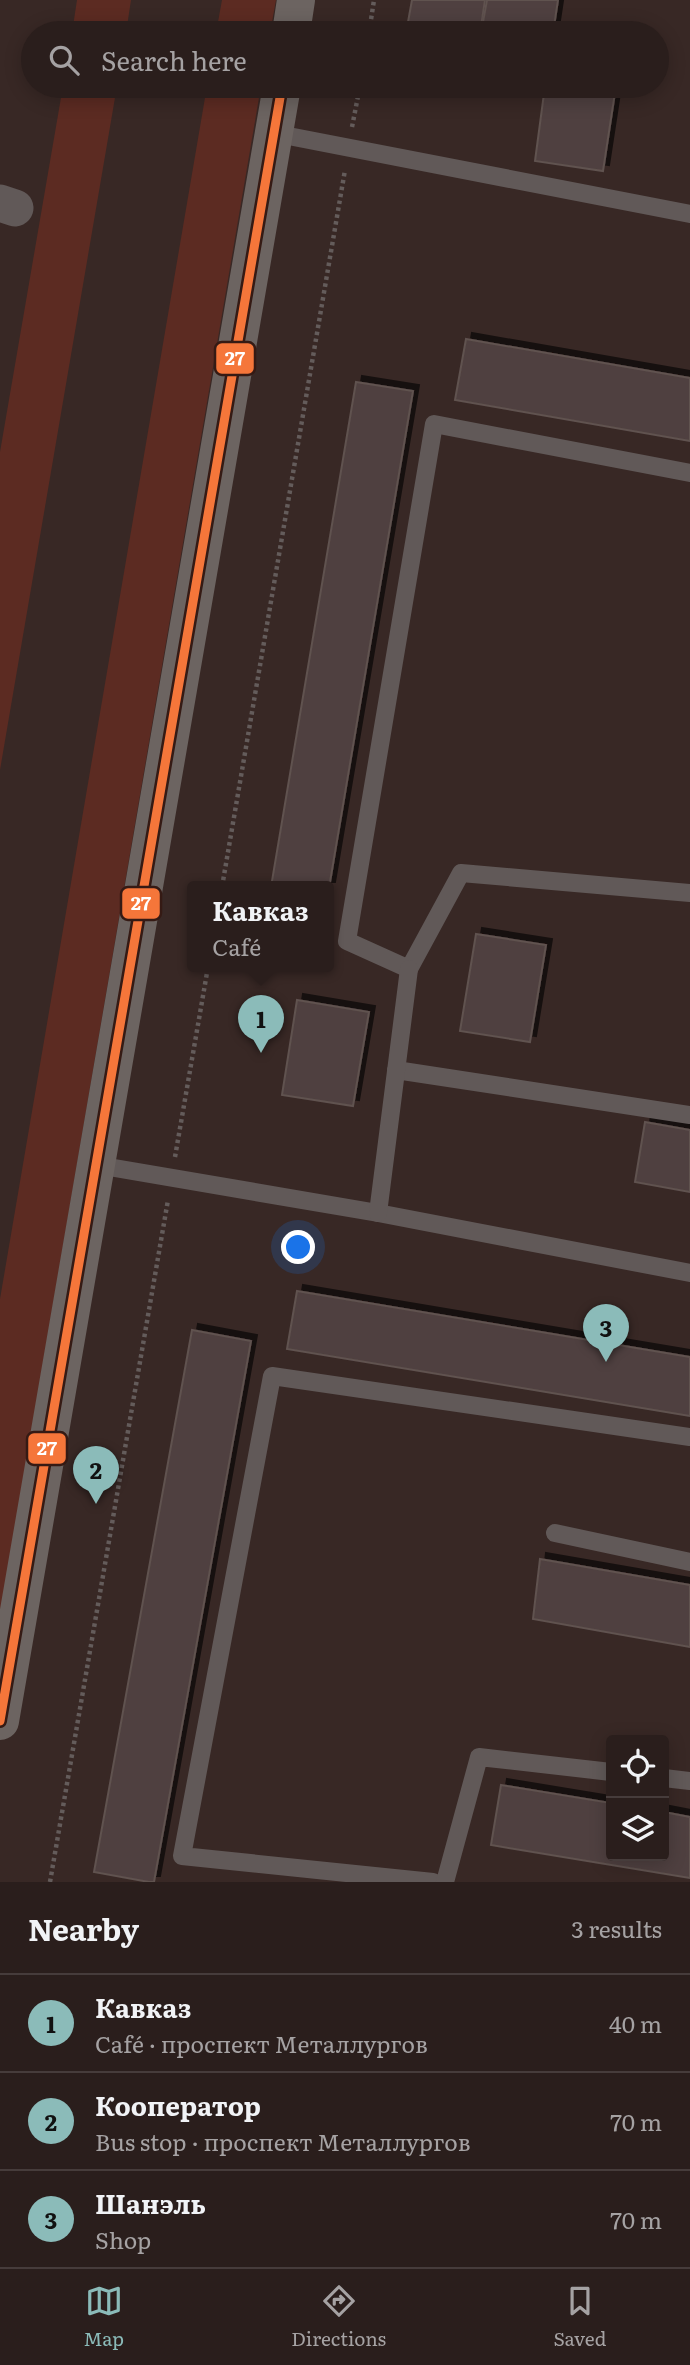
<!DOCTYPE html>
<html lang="en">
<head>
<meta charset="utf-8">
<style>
	:root { --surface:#2a1e1c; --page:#322725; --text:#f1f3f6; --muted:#a5a2a3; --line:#463c3b; --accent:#8bbbb9 }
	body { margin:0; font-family:Literata,serif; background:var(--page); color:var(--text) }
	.controls { position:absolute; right:21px; bottom:21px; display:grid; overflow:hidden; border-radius:7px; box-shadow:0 4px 18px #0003 }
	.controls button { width:63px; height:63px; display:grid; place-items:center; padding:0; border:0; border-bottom:2px solid var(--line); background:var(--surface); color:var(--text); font:35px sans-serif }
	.you { position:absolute; left:299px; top:1248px; width:24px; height:24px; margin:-18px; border:5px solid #fff; border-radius:50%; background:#1a73e8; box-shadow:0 0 0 10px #1a73e833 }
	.badge { display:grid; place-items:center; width:46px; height:46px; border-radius:50%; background:var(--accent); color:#111; font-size:23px; font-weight:700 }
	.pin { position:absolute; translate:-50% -58px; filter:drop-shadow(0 2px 4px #0008) }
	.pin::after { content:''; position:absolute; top:37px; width:24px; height:21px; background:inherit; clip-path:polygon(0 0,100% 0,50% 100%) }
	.popup { position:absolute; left:187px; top:881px; width:147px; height:91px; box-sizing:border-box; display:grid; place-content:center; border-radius:7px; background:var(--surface); filter:drop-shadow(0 2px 5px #0005); font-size:23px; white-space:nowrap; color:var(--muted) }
	.popup b { font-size:26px; color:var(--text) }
	.popup::after { content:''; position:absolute; left:50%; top:100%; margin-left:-14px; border:14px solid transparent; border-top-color:var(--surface) }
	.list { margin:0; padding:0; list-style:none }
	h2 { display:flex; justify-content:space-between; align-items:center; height:91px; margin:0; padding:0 28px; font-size:30px }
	h2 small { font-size:23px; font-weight:400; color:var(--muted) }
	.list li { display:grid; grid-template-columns:46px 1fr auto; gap:21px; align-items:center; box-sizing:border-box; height:98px; padding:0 28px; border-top:2px solid var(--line) }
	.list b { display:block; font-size:26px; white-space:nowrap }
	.list p { margin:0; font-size:23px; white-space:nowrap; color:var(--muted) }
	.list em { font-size:23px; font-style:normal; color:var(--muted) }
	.icon { flex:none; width:38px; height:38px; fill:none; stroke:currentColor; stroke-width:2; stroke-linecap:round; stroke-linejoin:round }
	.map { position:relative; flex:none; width:690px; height:1882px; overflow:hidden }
	.search { position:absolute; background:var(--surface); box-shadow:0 4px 18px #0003; left:21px; right:21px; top:21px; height:77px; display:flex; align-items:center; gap:18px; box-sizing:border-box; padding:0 24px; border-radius:38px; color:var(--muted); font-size:26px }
	.sheet { height:385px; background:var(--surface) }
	nav { display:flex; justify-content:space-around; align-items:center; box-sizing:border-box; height:98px; border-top:2px solid var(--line); background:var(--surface); font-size:19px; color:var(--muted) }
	nav a { display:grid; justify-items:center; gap:4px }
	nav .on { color:var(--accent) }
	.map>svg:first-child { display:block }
	.green { fill:#5c2b22 }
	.building { fill:#4f413f; stroke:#605250; stroke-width:2; filter:url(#shadow) }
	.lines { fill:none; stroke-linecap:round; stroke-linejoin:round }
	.path { stroke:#645c5b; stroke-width:4.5; stroke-dasharray:3.5 3.5; stroke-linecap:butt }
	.service { stroke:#615958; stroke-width:18 }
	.minor { stroke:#615958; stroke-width:37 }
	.secondary { stroke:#6c6461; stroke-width:38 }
	.bus-1-casing { stroke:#351a14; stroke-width:14 }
	.bus-1 { stroke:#f5763a; stroke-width:9 }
	.line-badge { stroke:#351a14; stroke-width:2.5 }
	.badge-label { font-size:19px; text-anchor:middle; font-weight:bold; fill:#fff }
</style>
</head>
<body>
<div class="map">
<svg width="690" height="1882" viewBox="0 0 690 1882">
	<defs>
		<filter id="shadow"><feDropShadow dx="6" dy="-6" stdDeviation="0" flood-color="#0009"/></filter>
	</defs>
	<rect width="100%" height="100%" fill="#382825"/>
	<g class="green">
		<polygon points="77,0 131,0 126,33 72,33"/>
		<polygon points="222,0 276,0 270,33 216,33"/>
		<polygon points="63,86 117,86 0,770 0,452"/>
		<polygon points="207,86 261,86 0,1615 0,1299"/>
	</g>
	<g class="building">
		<polygon points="412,0 485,0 480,33 406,33"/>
		<polygon points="487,0 558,0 553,33 481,33"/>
		<polygon points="545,86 616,86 603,171 535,161"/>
		<polygon points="466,339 690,378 690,441 455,400"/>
		<polygon points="356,382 413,391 329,888 271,887"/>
		<polygon points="476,934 546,945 530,1042 460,1031"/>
		<polygon points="297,1000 369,1012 353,1106 282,1095"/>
		<polygon points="645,1122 690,1130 690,1192 635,1182"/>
		<polygon points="297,1291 690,1357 690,1416 287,1349"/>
		<polygon points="192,1330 251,1341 154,1882 149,1882 94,1872"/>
		<polygon points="540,1559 690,1585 690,1647 533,1619"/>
		<polygon points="501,1785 611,1803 611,1856 664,1856 664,1812 690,1817 690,1878 491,1845"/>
	</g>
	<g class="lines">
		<g class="path">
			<polyline points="369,33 374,0"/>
			<polyline points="352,127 360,86"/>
			<polyline points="222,887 345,170"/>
			<polyline points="175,1157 208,967"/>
			<polyline points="50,1882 168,1200"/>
		</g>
		<g class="service">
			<polyline points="273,133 690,214"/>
			<polyline points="690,473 434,424 347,941 409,969 461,873 690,893"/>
			<polyline points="396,1070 690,1115"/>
			<polyline points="97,1165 378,1213 690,1273"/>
			<polyline points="378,1213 409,969"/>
			<polyline points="555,1533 690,1562"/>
			<polyline points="664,1778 690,1781"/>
			<polyline points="433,1882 182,1856 272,1376 690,1437"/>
			<polyline points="445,1882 479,1757 611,1772"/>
		</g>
		<polyline class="minor" points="0,203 15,208"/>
		<g class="secondary">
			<polyline points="291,33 296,0"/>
			<polyline points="0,1721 282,86"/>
		</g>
		<g class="bus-1-casing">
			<polyline id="bus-1" points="0,1721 282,86"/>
		</g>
		<use href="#bus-1" class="bus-1"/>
	</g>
	<g class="line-badge">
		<rect x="215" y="342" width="40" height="33" rx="7" fill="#f5763a"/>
		<rect x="121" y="887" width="40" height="33" rx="7" fill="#f5763a"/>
		<rect x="27" y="1432" width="40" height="33" rx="7" fill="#f5763a"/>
	</g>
	<g class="badge-label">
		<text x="235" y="365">27</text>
		<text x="141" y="910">27</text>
		<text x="47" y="1455">27</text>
	</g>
</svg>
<div class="controls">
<button><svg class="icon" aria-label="locate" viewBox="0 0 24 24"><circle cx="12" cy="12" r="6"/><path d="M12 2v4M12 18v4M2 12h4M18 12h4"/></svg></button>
<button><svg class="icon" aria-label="layers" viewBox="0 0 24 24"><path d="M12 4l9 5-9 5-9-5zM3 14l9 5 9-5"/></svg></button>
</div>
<div class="you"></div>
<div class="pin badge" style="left:261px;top:1053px">1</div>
<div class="popup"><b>Кавказ</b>Café</div>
<div class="pin badge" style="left:96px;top:1504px">2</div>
<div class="pin badge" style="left:606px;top:1362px">3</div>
<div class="search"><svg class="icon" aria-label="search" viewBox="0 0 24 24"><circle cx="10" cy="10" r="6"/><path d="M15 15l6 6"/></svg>Search here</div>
</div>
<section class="sheet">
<h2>Nearby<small>3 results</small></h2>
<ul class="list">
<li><span class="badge">1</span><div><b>Кавказ</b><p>Café · проспект Металлургов</p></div><em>40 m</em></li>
<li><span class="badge">2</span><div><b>Кооператор</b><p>Bus stop · проспект Металлургов</p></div><em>70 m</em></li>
<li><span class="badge">3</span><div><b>Шанэль</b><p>Shop</p></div><em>70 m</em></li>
</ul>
</section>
<nav>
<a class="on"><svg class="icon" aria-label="map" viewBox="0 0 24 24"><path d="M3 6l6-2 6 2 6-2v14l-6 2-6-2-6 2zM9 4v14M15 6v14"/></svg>Map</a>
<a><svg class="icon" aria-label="directions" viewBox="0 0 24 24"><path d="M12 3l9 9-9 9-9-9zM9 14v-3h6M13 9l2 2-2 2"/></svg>Directions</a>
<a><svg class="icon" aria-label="saved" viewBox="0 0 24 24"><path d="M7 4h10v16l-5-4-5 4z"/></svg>Saved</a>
</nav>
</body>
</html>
